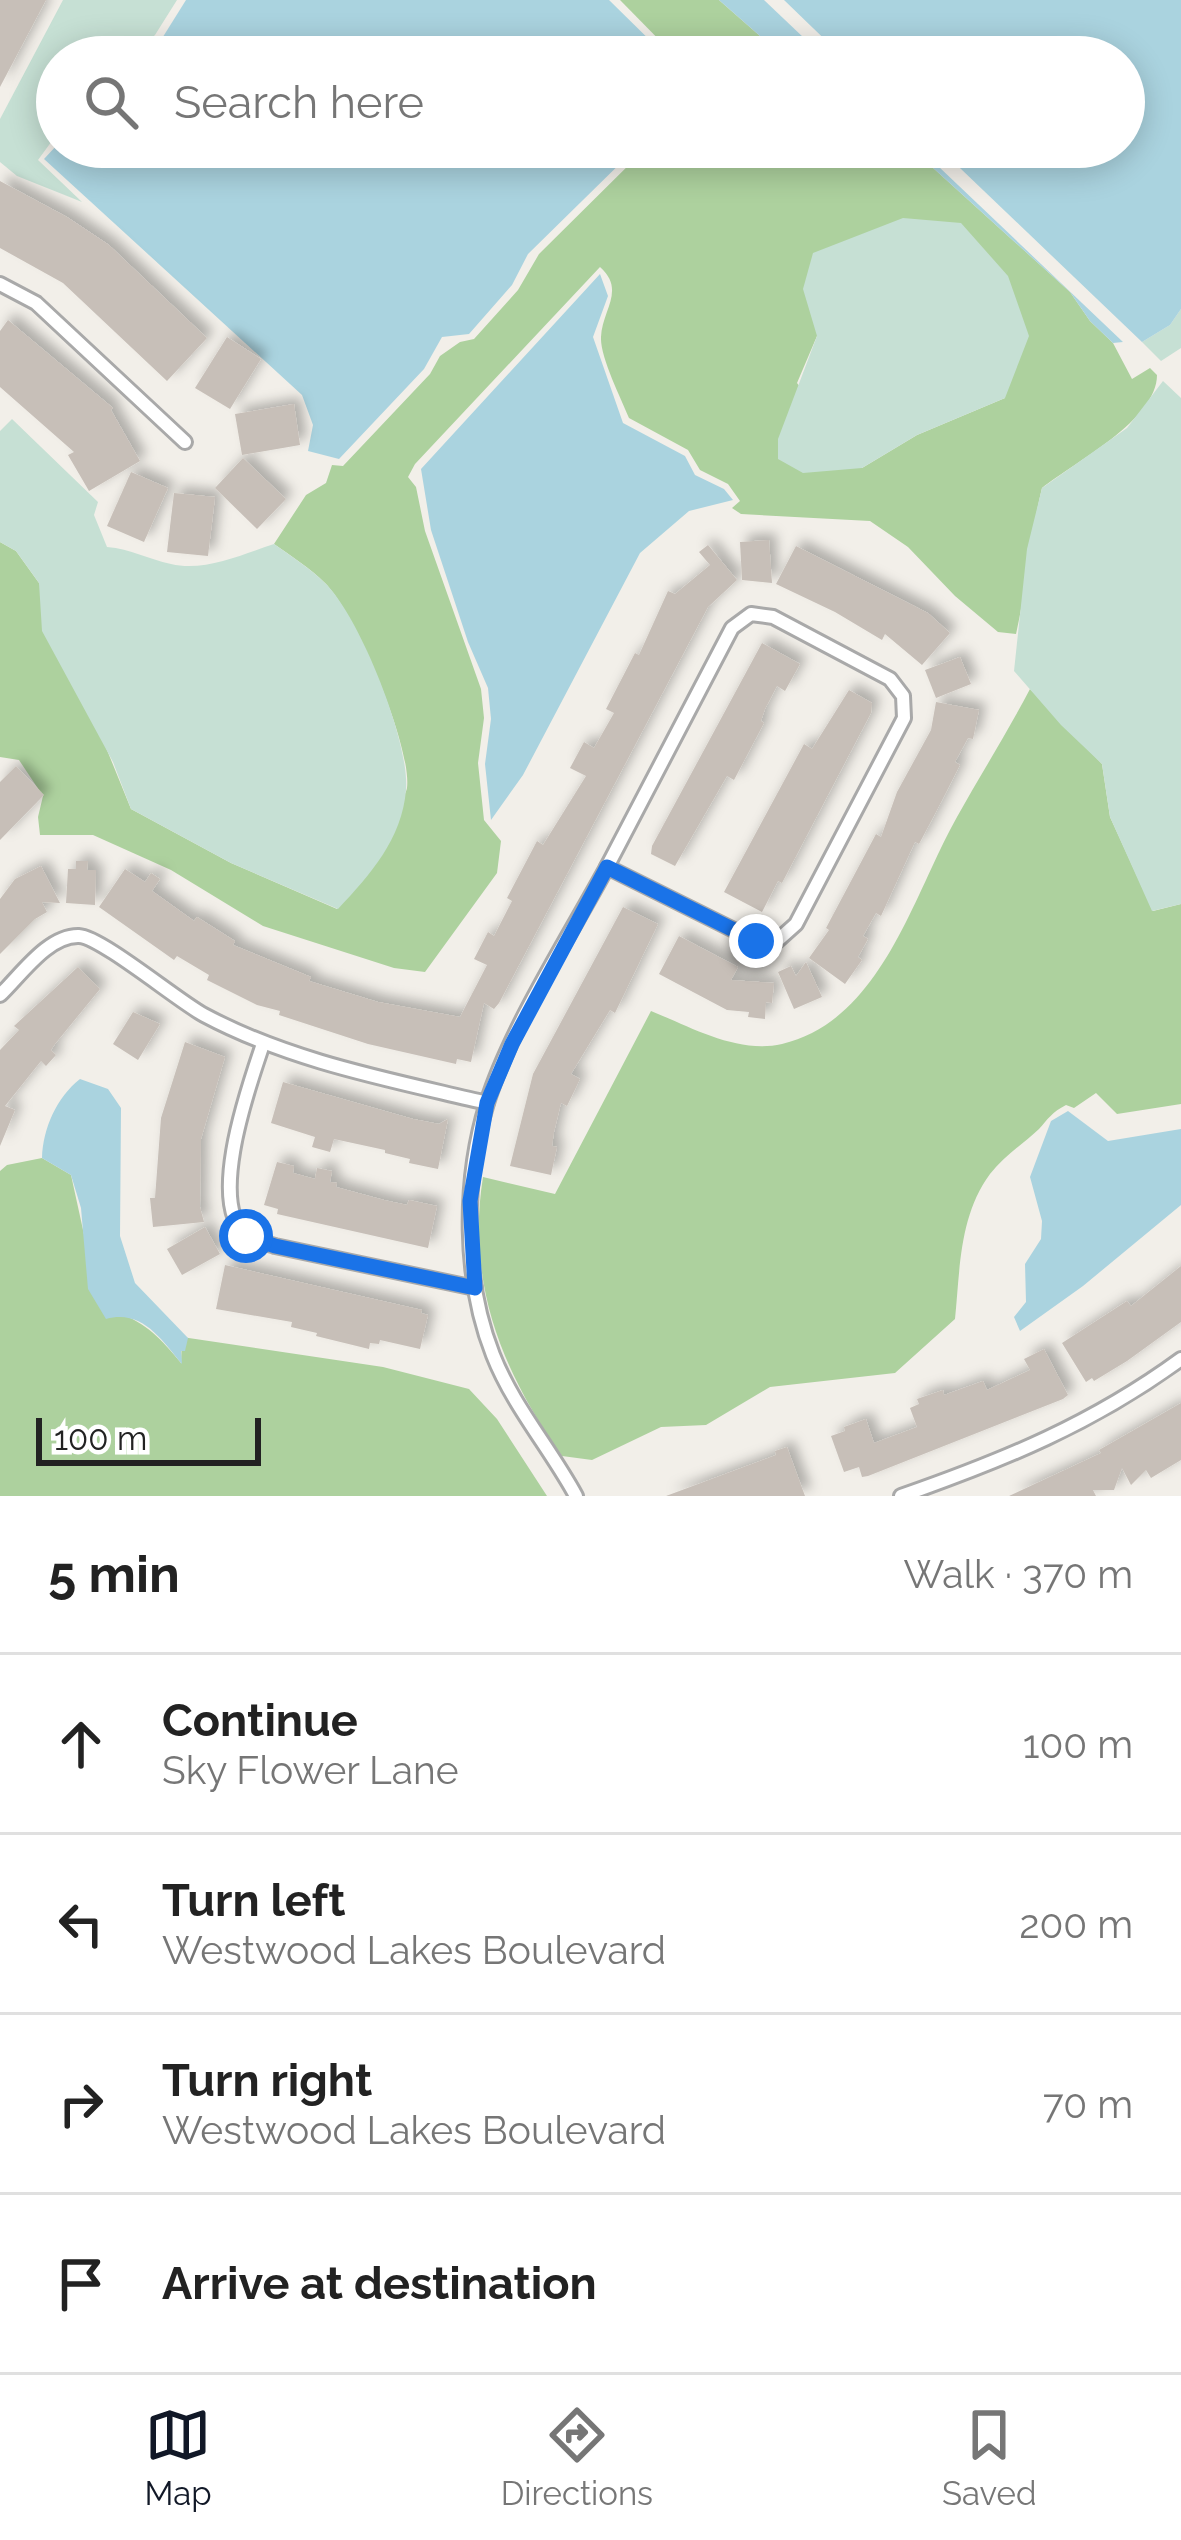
<!DOCTYPE html>
<html lang="en">
<head>
<meta charset="utf-8">
<style>
	:root { --surface:#fff; --page:#f2f2f2; --text:#222; --muted:#767676; --line:#e0e0e0; --accent:#111827 }
	body { margin:0; font-family:Raleway,sans-serif; background:var(--page); color:var(--text) }
	.scale { position:absolute; left:36px; bottom:30px; width:225px; box-sizing:border-box; padding-left:12px; border:6px solid #222; border-top:0; font-size:33px; line-height:42px; white-space:nowrap; color:#222; -webkit-text-stroke:9px #fff; paint-order:stroke }
	.stop { position:absolute; width:36px; height:36px; margin:-27px; border:9px solid #1a73e8; border-radius:50%; background:#fff }
	.stop.end { background:#1a73e8; border-color:#fff; box-shadow:0 3px 12px #0008 }
	.list { margin:0; padding:0; list-style:none }
	h2 { display:flex; justify-content:space-between; align-items:center; height:156px; margin:0; padding:0 48px; font-size:51px }
	h2 small { font-size:39px; font-weight:400; color:var(--muted) }
	.list li { display:grid; grid-template-columns:78px 1fr auto; gap:36px; align-items:center; box-sizing:border-box; height:180px; padding:0 48px; border-top:3px solid var(--line) }
	.list b { display:block; font-size:45px; white-space:nowrap }
	.list p { margin:0; font-size:39px; white-space:nowrap; color:var(--muted) }
	.list em { font-size:39px; font-style:normal; color:var(--muted) }
	.icon { flex:none; width:66px; height:66px; fill:none; stroke:currentColor; stroke-width:2; stroke-linecap:round; stroke-linejoin:round }
	.map { position:relative; flex:none; width:1181px; height:1496px; overflow:hidden }
	.search { position:absolute; background:var(--surface); box-shadow:0 6px 30px #0003; left:36px; right:36px; top:36px; height:132px; display:flex; align-items:center; gap:30px; box-sizing:border-box; padding:0 42px; border-radius:66px; color:var(--muted); font-size:45px }
	.sheet { height:876px; background:var(--surface) }
	nav { display:flex; justify-content:space-around; align-items:center; box-sizing:border-box; height:168px; border-top:3px solid var(--line); background:var(--surface); font-size:33px; color:var(--muted) }
	nav a { display:grid; justify-items:center; gap:6px }
	nav .on { color:var(--accent) }
	.map>svg:first-child { display:block }
	.forest { fill:#add19e; fill-rule:evenodd }
	.wetland { fill:#c6e0d4 }
	.water { fill:#aad3df }
	.building { fill:#c7bfb8; filter:url(#shadow) }
	.lines { fill:none; stroke-linecap:round; stroke-linejoin:round }
	.street-casing { stroke:#a9a9a9; stroke-width:18 }
	.street { stroke:#fff; stroke-width:12 }
	.route { stroke:#1a73e8; stroke-width:15 }
</style>
</head>
<body>
<div class="map">
<svg width="1181" height="1496" viewBox="0 0 1181 1496">
	<defs>
		<filter id="shadow"><feDropShadow dx="7" dy="-7" stdDeviation="6" flood-color="#0004"/></filter>
	</defs>
	<rect width="100%" height="100%" fill="#f2efe9"/>
	<g class="forest">
		<polygon points="620,0 719,0 784,57 676,57"/>
		<path d="M 647,147 L 910,147 L 1070,292 L 1090,321 L 1113,343 L 1132,379 L 1150,368 L 1157,375 C 1157,420 1075,462 1042,488 C 1030,537 1027,586 1016,634 L 998,632 L 955,596 L 908,547 L 870,521 L 741,514 L 732,508 L 740,501 L 728,484 L 700,470 L 688,450 L 629,418 C 621,398 600,357 601,337 C 602,310 626,290 600,267 L 415,464 L 408,477 L 416,487 L 425,531 L 481,689 L 484,718 L 478,763 L 484,820 L 501,841 L 497,873 L 425,972 L 394,968 L 263,926 L 171,870 L 93,835 L 40,835 L 38,817 L 43,796 L 19,760 L 0,757 L 0,542 L 16,551 L 39,583 L 131,809 L 231,863 L 337,909 C 349,888 404,804 407,788 C 412,746 355,613 325,583 C 310,568 291,556 274,544 L 306,495 L 326,483 L 332,465 L 343,466 L 430,374 L 440,356 L 460,342 L 474,339 L 518,290 L 539,254 ZM 817,336 L 1005,398 L 917,435 L 862,468 L 797,383 Z"/>
		<path d="M 1030,689 L 1102,764 L 1110,817 L 1153,911 L 1181,904 L 1181,1104 L 1117,1114 L 1096,1093 L 1074,1108 L 1066,1105 C 1052,1112 1048,1119 1039,1129 C 1023,1144 1004,1156 990,1174 C 959,1216 960,1270 955,1319 L 895,1373 L 770,1387 L 706,1425 L 661,1427 L 592,1460 L 562,1456 C 502,1372 466,1282 483,1177 L 555,1194 L 651,1011 C 691,1027 737,1054 782,1044 C 882,1020 913,895 957,817 C 981,774 1007,733 1030,689 Z"/>
		<path d="M 42,1158 L 71,1175 L 85,1239 L 118,1313 C 147,1323 161,1339 181,1363 L 182,1337 L 383,1367 L 469,1389 L 497,1419 L 547,1496 L 0,1496 L 0,1171 L 7,1165 Z"/>
	</g>
	<g class="wetland">
		<polygon points="63,0 177,0 155,35 131,57 57,57 57,134 38,160 82,202 17,176 0,162 0,119"/>
		<polygon points="903,218 961,223 1008,276 1029,336 1005,398 917,435 862,468 803,473 778,459 778,439 817,336 803,289 813,253"/>
		<polygon points="1181,309 1181,348 1161,361 1142,342 1170,325"/>
		<polygon points="1163,381 1181,398 1181,904 1152,911 1110,817 1102,764 1061,725 1014,671 1027,549 1042,488 1127,428"/>
		<path d="M 12,419 L 98,502 L 94,515 L 107,547 C 131,549 148,559 171,564 C 205,572 243,554 274,544 C 291,556 311,569 326,584 C 360,618 410,742 406,790 C 402,839 370,875 338,909 L 231,863 L 131,809 L 113,762 L 42,631 L 39,583 L 16,551 L 0,542 L 0,431 Z"/>
	</g>
	<g class="water">
		<polygon points="186,0 609,0 667,57 142,57 161,40"/>
		<polygon points="719,0 764,0 824,57 784,57"/>
		<polygon points="784,0 1181,0 1181,309 1170,325 1142,342 938,147 1124,147 1124,57 843,57"/>
		<polygon points="57,145 57,147 637,147 528,254 512,285 469,334 442,337 424,369 339,459 308,451 313,425 302,395 44,159"/>
		<polygon points="910,147 918,147 1123,342 1113,343 1090,321 1070,292"/>
		<polygon points="600,274 608,296 593,337 623,423 685,456 695,475 724,489 733,500 689,511 640,553 523,775 491,820 485,764 491,719 488,688 468,642 431,530 421,469"/>
		<path d="M 80,1079 L 108,1089 L 121,1108 L 120,1236 L 135,1283 L 188,1338 L 185,1351 L 181,1351 L 182,1364 C 161,1339 142,1309 106,1319 L 88,1289 L 81,1208 L 71,1175 L 42,1158 C 43,1128 57,1097 80,1079 Z"/>
		<polygon points="1068,1111 1108,1141 1181,1129 1181,1205 1083,1286 1020,1331 1014,1317 1026,1302 1025,1264 1041,1239 1042,1221 1030,1177 1051,1121"/>
	</g>
	<g class="building">
		<polygon points="0,0 46,0 0,87"/>
		<polygon points="0,181 67,217 109,245 207,338 167,381 63,283 0,248"/>
		<polygon points="8,320 113,408 111,410 140,461 89,491 68,455 74,452 0,387 0,331"/>
		<polygon points="227,337 261,359 230,409 195,388"/>
		<polygon points="294,404 300,445 242,455 235,414"/>
		<polygon points="243,458 286,499 257,529 215,488"/>
		<polygon points="131,472 168,488 144,542 107,526"/>
		<polygon points="174,493 215,497 208,556 167,552"/>
		<polygon points="769,540 772,583 742,580 740,542"/>
		<polygon points="708,545 737,580 708,607 499,1003 494,1009 484,1003 471,1062 457,1059 456,1064 368,1044 279,1015 280,1011 257,1005 207,980 209,975 177,956 174,960 99,907 125,869 145,882 151,873 160,879 152,891 194,921 197,917 235,941 233,945 311,977 309,981 378,1002 460,1017 487,965 474,959 488,932 494,936 512,901 507,898 537,841 543,845 586,776 570,768 584,742 594,748 614,713 606,709 635,653 639,655 668,591 675,594 710,565 699,552"/>
		<polygon points="796,546 928,613 950,633 922,665 885,634 882,640 835,612 776,584"/>
		<polygon points="762,643 800,664 785,691 777,686 765,709 761,721 764,723 734,780 727,776 675,866 651,854 652,846"/>
		<polygon points="960,657 971,684 936,698 925,670"/>
		<polygon points="849,690 872,703 871,713 782,883 778,881 762,912 724,892 804,744 812,749"/>
		<polygon points="936,702 979,710 973,739 968,738 955,762 960,765 936,812 919,844 915,842 881,916 876,913 863,936 868,939 858,957 862,960 845,984 809,958 829,930 826,928 876,834 881,837 897,792 931,730"/>
		<polygon points="16,766 44,795 0,840 0,782"/>
		<polygon points="76,861 88,861 87,870 96,870 95,905 66,903 68,869 76,869"/>
		<polygon points="41,866 60,903 42,902 47,912 35,919 0,954 0,899 15,879"/>
		<polygon points="623,907 658,924 615,1013 610,1010 571,1074 580,1079 567,1106 561,1103 554,1132 552,1146 557,1147 551,1175 510,1166 533,1074"/>
		<polygon points="679,936 738,967 731,980 774,983 772,1003 766,1002 765,1019 748,1017 749,1012 727,1010 659,974"/>
		<polygon points="806,962 822,997 794,1009 778,972 791,966 796,976"/>
		<polygon points="78,967 100,989 55,1044 51,1050 56,1055 46,1066 41,1061 5,1106 15,1110 0,1146 0,1050 19,1030 14,1026"/>
		<polygon points="133,1012 160,1024 138,1060 113,1044"/>
		<polygon points="185,1042 225,1057 201,1139 200,1207 204,1222 153,1227 150,1198 155,1198 161,1118"/>
		<polygon points="283,1082 413,1119 439,1124 448,1119 438,1169 409,1163 410,1159 385,1153 385,1150 334,1139 330,1152 312,1147 315,1137 271,1123"/>
		<polygon points="277,1162 294,1166 293,1173 315,1179 317,1168 332,1171 330,1182 337,1183 336,1187 384,1200 407,1205 409,1200 437,1206 428,1248 277,1214 278,1209 264,1205"/>
		<polygon points="205,1227 220,1254 182,1275 167,1249"/>
		<polygon points="225,1265 422,1310 421,1313 428,1315 420,1349 380,1340 379,1344 370,1343 369,1349 316,1336 317,1333 291,1327 292,1322 216,1309"/>
		<polygon points="1181,1266 1181,1322 1127,1361 1094,1381 1092,1378 1086,1382 1062,1343 1127,1301 1131,1306"/>
		<polygon points="1044,1349 1068,1395 1063,1399 868,1476 862,1477 859,1467 844,1472 831,1436 845,1431 844,1427 866,1419 874,1443 917,1427 910,1408 919,1404 917,1399 943,1390 944,1395 983,1381 987,1390 1030,1370 1024,1359"/>
		<polygon points="1181,1403 1181,1460 1151,1478 1146,1470 1131,1485 1122,1468 1114,1490 1093,1490 1096,1496 1009,1496 1101,1453 1099,1450"/>
		<polygon points="787,1447 805,1496 666,1496 776,1455 775,1451"/>
	</g>
	<g class="lines">
		<g class="street-casing">
			<g id="street">
				<polyline points="0,284 36,303 185,442"/>
				<polygon points="751,614 773,617 890,679 903,696 904,718 796,924 777,941 756,941 607,867 732,628"/>
				<path d="M 0,995 C 21,975 48,935 79,936 C 101,937 178,1001 204,1015 C 292,1062 391,1080 487,1103"/>
				<path d="M 263,1044 C 250,1083 205,1206 248,1237 C 255,1241 267,1243 275,1246 L 475,1288"/>
				<path d="M 576,1496 C 550,1448 513,1406 493,1355 C 463,1279 463,1181 487,1103 C 510,1029 569,937 607,867"/>
				<path d="M 901,1496 C 1004,1460 1092,1424 1181,1359"/>
			</g>
		</g>
		<use href="#street" class="street"/>
	</g>
	<g class="lines">
		<polyline class="route" points="246,1236 275,1246 475,1288 470,1201 487,1103 512,1044 607,867 756,941"/>
	</g>
</svg>
<div class="scale">100 m</div>
<div class="stop" style="left:246px;top:1236px"></div>
<div class="stop end" style="left:756px;top:941px"></div>
<div class="search"><svg class="icon" aria-label="search" viewBox="0 0 24 24"><circle cx="10" cy="10" r="6"/><path d="M15 15l6 6"/></svg>Search here</div>
</div>
<section class="sheet">
<h2>5 min<small>Walk · 370 m</small></h2>
<ul class="list">
<li><svg class="icon" aria-label="ahead" viewBox="0 0 24 24"><path d="M12 20V5M6 11l6-6 6 6"/></svg><div><b>Continue</b><p>Sky Flower Lane</p></div><em>100 m</em></li>
<li><svg class="icon" aria-label="left" viewBox="0 0 24 24"><path d="M17 20v-9H6M10 6l-5 5 5 5"/></svg><div><b>Turn left</b><p>Westwood Lakes Boulevard</p></div><em>200 m</em></li>
<li><svg class="icon" aria-label="right" viewBox="0 0 24 24"><path d="M7 20v-9h11M14 6l5 5-5 5"/></svg><div><b>Turn right</b><p>Westwood Lakes Boulevard</p></div><em>70 m</em></li>
<li><svg class="icon" aria-label="arrive" viewBox="0 0 24 24"><path d="M6 21V4h12l-3 4 3 4H6"/></svg><div><b>Arrive at destination</b></div></li>
</ul>
</section>
<nav>
<a class="on"><svg class="icon" aria-label="map" viewBox="0 0 24 24"><path d="M3 6l6-2 6 2 6-2v14l-6 2-6-2-6 2zM9 4v14M15 6v14"/></svg>Map</a>
<a><svg class="icon" aria-label="directions" viewBox="0 0 24 24"><path d="M12 3l9 9-9 9-9-9zM9 14v-3h6M13 9l2 2-2 2"/></svg>Directions</a>
<a><svg class="icon" aria-label="saved" viewBox="0 0 24 24"><path d="M7 4h10v16l-5-4-5 4z"/></svg>Saved</a>
</nav>
</body>
</html>
